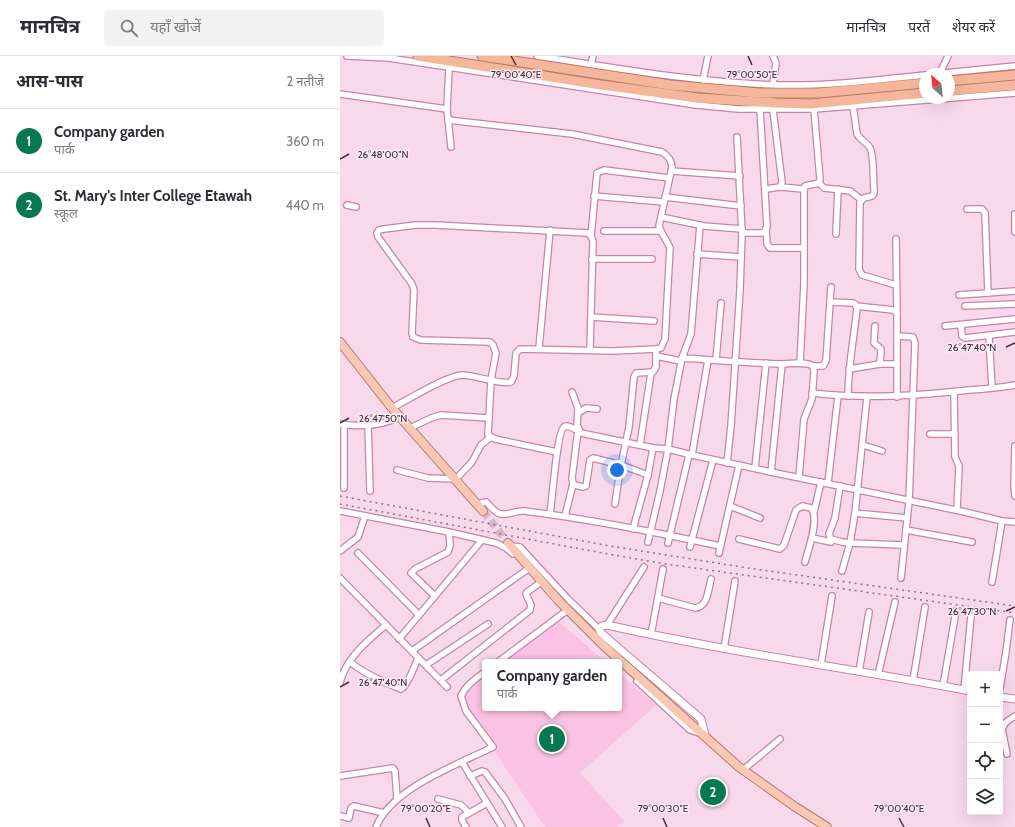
<!DOCTYPE html>
<html lang="hi">
<head>
<meta charset="utf-8">
<style>
	:root { --surface:#fff; --page:#f2f2f3; --text:#2b2b33; --muted:#7c7c81; --line:#e1e1e2; --accent:#077852 }
	body { margin:0; font-family:Cabin,"Noto Sans Devanagari",sans-serif; background:var(--page); color:var(--text) }
	.controls { position:absolute; right:12px; bottom:12px; display:grid; overflow:hidden; border-radius:4px; box-shadow:0 4px 16px #0002 }
	.controls button { width:36px; height:36px; display:grid; place-items:center; padding:0; border:0; border-bottom:1px solid var(--line); background:var(--surface); color:var(--text); font:20px sans-serif }
	.compass { position:absolute; left:579px; top:12px; width:36px; height:36px; border-radius:50%; background:var(--surface); box-shadow:0 4px 16px #0002; rotate:333deg }
	.you { position:absolute; left:277px; top:414px; width:14px; height:14px; margin:-10px; border:3px solid #fff; border-radius:50%; background:#1a73e8; box-shadow:0 0 0 6px #1a73e833 }
	.badge { display:grid; place-items:center; width:26px; height:26px; border-radius:50%; background:var(--accent); color:#fff; font-size:13px; font-weight:700 }
	.pin { position:absolute; translate:-50% -50%; border:2px solid #fff; box-shadow:0 1px 4px #0006 }
	.popup { position:absolute; left:142px; top:603px; width:140px; height:52px; box-sizing:border-box; display:grid; place-content:center; border-radius:4px; background:var(--surface); filter:drop-shadow(0 1px 3px #0005); font-size:13px; white-space:nowrap; color:var(--muted) }
	.popup b { font-size:15px; color:var(--text) }
	.popup::after { content:''; position:absolute; left:50%; top:100%; margin-left:-8px; border:8px solid transparent; border-top-color:var(--surface) }
	.list { margin:0; padding:0; list-style:none }
	h2 { display:flex; justify-content:space-between; align-items:center; height:52px; margin:0; padding:0 16px; font-size:17px }
	h2 small { font-size:13px; font-weight:400; color:var(--muted) }
	.list li { display:grid; grid-template-columns:26px 1fr auto; gap:12px; align-items:center; box-sizing:border-box; height:64px; padding:0 16px; border-top:1px solid var(--line) }
	.list b { display:block; font-size:15px; white-space:nowrap }
	.list p { margin:0; font-size:13px; white-space:nowrap; color:var(--muted) }
	.list em { font-size:13px; font-style:normal; color:var(--muted) }
	.icon { flex:none; width:22px; height:22px; fill:none; stroke:currentColor; stroke-width:2; stroke-linecap:round; stroke-linejoin:round }
	.map { position:relative; flex:none; width:675px; height:771px; overflow:hidden }
	header { display:flex; align-items:center; gap:24px; box-sizing:border-box; height:56px; padding:0 20px; background:var(--surface); border-bottom:1px solid var(--line) }
	header strong { font-size:19px }
	nav { display:flex; gap:22px; margin-inline-start:auto; font-size:14px }
	.search { width:280px; height:36px; background:var(--page); display:flex; align-items:center; gap:10px; box-sizing:border-box; padding:0 14px; border-radius:4px; color:var(--muted); font-size:15px }
	main { display:flex }
	aside { flex:1; background:var(--surface) }
	.map>svg:first-child { display:block }
	.green { fill:#fac2e3 }
	.lines { fill:none; stroke-linecap:round; stroke-linejoin:round }
	.primary-tunnel { stroke:#d5b6c8; stroke-width:8; stroke-dasharray:8 4; stroke-linecap:butt }
	.minor-casing { stroke:#c982ae; stroke-width:8 }
	.tertiary-casing { stroke:#c982ae; stroke-width:9 }
	.primary-casing { stroke:#b8796b; stroke-width:10 }
	.trunk-casing { stroke:#b8796b; stroke-width:11 }
	.minor { stroke:#fff; stroke-width:5.5 }
	.tertiary { stroke:#fff; stroke-width:7 }
	.primary { stroke:#f8c8b5; stroke-width:8 }
	.trunk { stroke:#f6b69c; stroke-width:9 }
	.rail { stroke:#907285; stroke-width:1.5; stroke-dasharray:2 4; stroke-linecap:butt }
	.ticks { fill:none; stroke:#482a3d; stroke-width:1.5 }
	.ticks-label { font-size:10px; text-anchor:middle; fill:#482a3d; stroke:#fbebf4; stroke-width:3; stroke-linejoin:round; paint-order:stroke }
</style>
</head>
<body>
<header>
<strong>मानचित्र</strong>
<div class="search"><svg class="icon" aria-label="search" viewBox="0 0 24 24"><circle cx="10" cy="10" r="6"/><path d="M15 15l6 6"/></svg>यहाँ खोजें</div>
<nav><a>मानचित्र</a><a>परतें</a><a>शेयर करें</a></nav>
</header>
<main>
<aside>
<h2>आस-पास<small>2 नतीजे</small></h2>
<ul class="list">
<li><span class="badge">1</span><div><b>Company garden</b><p>पार्क</p></div><em>360 m</em></li>
<li><span class="badge">2</span><div><b>St. Mary's Inter College Etawah</b><p>स्कूल</p></div><em>440 m</em></li>
</ul>
</aside>
<div class="map">
<svg width="675" height="771" viewBox="0 0 675 771">
	<rect width="100%" height="100%" fill="#f8d9eb"/>
	<g class="green">
		<polygon points="212,560 266,606 155,606"/>
		<polygon points="145,614 145,652 279,652 279,617 316,649 240,717 284,765 276,771 205,771 116,638"/>
	</g>
	<g class="lines">
		<polyline class="primary-tunnel" points="143,455 168,487"/>
		<g class="minor-casing">
			<g id="minor">
				<polyline points="7,0 49,2 356,49 398,53 474,53 675,37"/>
				<path d="M 197,0 C 277,12 358,27 439,29 C 488,30 537,24 585,19"/>
				<polyline points="433,0 436,7 433,28"/>
				<polyline points="251,8 253,0"/>
				<polyline points="109,12 107,53 111,91"/>
				<polyline points="600,17 608,0"/>
				<polyline points="594,18 675,10"/>
				<polyline points="363,24 368,0"/>
				<polyline points="0,38 107,53"/>
				<path d="M 513,50 L 517,78 C 520,84 527,86 530,92 C 534,98 533,124 534,133 L 534,137 L 532,140 L 524,142 L 520,146 L 519,213 L 522,219 L 556,229"/>
				<polyline points="331,115 400,120"/>
				<polyline points="479,127 484,132 510,135 522,144"/>
				<polyline points="440,131 464,133"/>
				<polyline points="426,133 440,131 442,126 433,54"/>
				<polyline points="254,140 324,146"/>
				<polyline points="325,141 401,150"/>
				<polyline points="7,149 16,151"/>
				<polyline points="627,153 642,153 645,157 648,237"/>
				<polyline points="675,158 675,176"/>
				<polyline points="321,161 364,170 402,173"/>
				<polyline points="426,173 427,188 430,192 464,192"/>
				<polyline points="264,175 320,175"/>
				<polyline points="402,177 422,177 425,175 427,171 420,53"/>
				<polyline points="496,178 498,133"/>
				<polyline points="251,180 257,117 264,114 329,122"/>
				<polyline points="556,183 557,257"/>
				<polyline points="357,198 401,201"/>
				<polyline points="252,203 312,203"/>
				<polyline points="619,239 675,235"/>
				<path d="M 490,246 L 513,247 L 515,248 L 517,252 C 514,282 508,311 508,340"/>
				<polyline points="516,250 553,254 557,257 557,341"/>
				<polyline points="625,250 675,248"/>
				<polyline points="251,261 314,265"/>
				<polyline points="621,269 622,280 625,282 675,276"/>
				<polyline points="535,270 534,287 541,293 540,308"/>
				<polyline points="605,270 675,263"/>
				<polyline points="557,280 573,281 575,287 569,445 561,522"/>
				<polyline points="649,280 652,332"/>
				<polyline points="199,292 210,174"/>
				<polyline points="316,300 341,305"/>
				<path d="M 342,302 C 375,304 409,307 442,308 C 452,308 465,305 473,310 L 474,315 L 472,343 L 464,363 L 459,421"/>
				<polyline points="376,304 381,247"/>
				<polyline points="460,307 464,228 464,135 465,130 479,127 480,123 474,53"/>
				<polyline points="473,310 483,310 486,305 491,231"/>
				<polyline points="509,313 540,308 557,308"/>
				<polyline points="232,336 238,352 237,369 241,377 313,392 328,393 352,399 431,416 625,456 662,465 675,466"/>
				<path d="M 472,337 C 527,343 575,340 629,334 C 645,333 660,332 675,329"/>
				<polyline points="614,337 615,401 619,410 617,454"/>
				<path d="M 52,352 C 69,343 106,320 122,319 C 136,319 160,329 171,326 L 174,320 L 176,297 L 180,293 L 273,295 L 316,293 L 321,292 L 325,283 L 330,192 C 327,184 321,178 319,170 L 332,111 C 331,103 328,100 322,96 L 232,78 L 108,64"/>
				<polyline points="238,357 246,352 257,353"/>
				<path d="M 0,368 C 21,371 42,371 60,360"/>
				<polyline points="28,369 30,435"/>
				<polyline points="70,372 91,362 101,359 149,362"/>
				<polyline points="238,374 232,422 233,428 235,429 243,431 246,430 250,404 253,402 281,409 308,419"/>
				<polyline points="590,378 615,378"/>
				<polyline points="300,389 311,317"/>
				<polyline points="523,389 542,395"/>
				<polyline points="675,390 674,428 675,440"/>
				<polyline points="217,396 155,383 148,379 151,324 156,297 153,289 150,286 81,284 73,281 72,277 74,234 72,228 38,181 37,177 39,174 44,173 76,169 96,169 248,177 251,180 253,185 250,294"/>
				<polyline points="352,399 368,304"/>
				<polyline points="387,407 391,370 400,234 402,177 397,81"/>
				<polyline points="415,412 426,307"/>
				<polyline points="57,414 88,422 116,423 132,406 141,389 151,381"/>
				<polyline points="431,416 442,308"/>
				<polyline points="488,427 498,340"/>
				<polyline points="500,430 495,462 489,478 491,483 502,486 510,487 564,489"/>
				<polyline points="4,432 4,368"/>
				<path d="M 137,448 L 146,446 C 150,450 154,455 158,457 C 165,461 176,454 184,455 C 250,463 315,476 380,490"/>
				<polyline points="275,448 280,414 289,371 294,321 296,317 313,316 316,311 316,293"/>
				<polyline points="390,450 420,462"/>
				<polyline points="0,455 109,476 156,487 166,492 173,498"/>
				<polyline points="474,456 481,426"/>
				<polyline points="515,457 567,462"/>
				<path d="M 210,458 C 212,446 217,375 224,371 C 228,368 234,373 238,375"/>
				<polyline points="225,460 233,428"/>
				<polyline points="293,473 308,419 313,392"/>
				<polyline points="566,474 632,486"/>
				<polyline points="472,482 491,486"/>
				<path d="M 399,483 L 440,493 L 444,489 L 456,454 L 462,450 L 471,452 C 480,462 468,494 465,506"/>
				<polyline points="308,486 320,435 328,393 334,343 342,302 351,278 360,169"/>
				<polyline points="328,487 349,399"/>
				<polyline points="171,490 180,491 228,543 259,573"/>
				<polyline points="350,491 373,404"/>
				<polyline points="0,495 18,481 25,460"/>
				<polyline points="18,497 79,559"/>
				<polyline points="379,497 399,409"/>
				<polyline points="502,515 510,487 515,457 527,341"/>
				<polyline points="0,522 107,631"/>
				<polyline points="652,526 662,465"/>
				<polyline points="95,540 71,517 75,513 108,496 110,490 109,476"/>
				<path d="M 318,542 L 355,552 C 368,551 368,534 371,523"/>
				<polyline points="267,569 304,511"/>
				<polyline points="311,579 323,513"/>
				<polyline points="59,583 142,484"/>
				<polyline points="384,593 395,525"/>
				<polyline points="72,595 188,513"/>
				<path d="M 10,606 C 25,618 43,626 61,633 C 68,629 75,609 78,602"/>
				<polyline points="158,606 225,556"/>
				<polyline points="86,609 148,568"/>
				<polyline points="481,609 492,540"/>
				<polyline points="519,616 529,556"/>
				<polyline points="538,619 555,546"/>
				<polyline points="101,624 190,554 191,549 186,538 187,536 200,527"/>
				<polyline points="297,625 350,674 359,677"/>
				<polyline points="573,625 585,551"/>
				<path d="M 0,627 C 5,603 28,584 46,569"/>
				<polyline points="603,630 616,555"/>
				<polyline points="660,632 666,596 670,564"/>
				<polyline points="624,634 631,560"/>
				<polyline points="667,698 662,673 666,666 675,660"/>
				<polyline points="122,706 162,771"/>
				<polyline points="403,714 440,683"/>
				<polyline points="0,720 53,712 55,715 57,743"/>
				<polyline points="130,720 142,715 145,716 165,743 181,771"/>
				<polyline points="98,743 121,749 129,757"/>
				<polyline points="0,760 9,762 11,752 14,750 44,757"/>
				<path d="M 36,771 C 52,732 117,709 153,691 L 126,655 L 121,640 C 126,629 135,623 145,616"/>
				<polyline points="126,771 122,764 122,761 147,747"/>
			</g>
		</g>
		<g class="tertiary-casing">
			<g id="tertiary">
				<polyline points="660,641 675,643"/>
				<path d="M 365,679 L 361,663 L 261,577 L 259,573 L 262,570 L 267,569 C 387,596 509,612 630,635"/>
			</g>
		</g>
		<g class="primary-casing">
			<g id="primary">
				<polyline points="0,286 52,352 143,455"/>
				<polyline points="168,487 218,544 264,590 399,711 454,750 487,771"/>
			</g>
		</g>
		<g class="trunk-casing">
			<g id="trunk">
				<polyline points="78,0 261,29 358,42 436,47 471,48 585,37"/>
				<polyline points="142,0 330,29 419,37 479,37 585,27"/>
				<polyline points="609,25 675,19"/>
				<polyline points="609,35 675,29"/>
			</g>
		</g>
		<use href="#minor" class="minor"/>
		<use href="#tertiary" class="tertiary"/>
		<use href="#primary" class="primary"/>
		<use href="#trunk" class="trunk"/>
		<g class="rail">
			<polyline points="0,440 270,490 408,512 675,550"/>
			<polyline points="0,448 268,498 326,508 675,557"/>
		</g>
	</g>
	<path class="ticks" d="M 171,0 L 176,9M 408,0 L 412,9M 0,103 L 9,98M 666,291 L 675,287M 0,367 L 9,362M 666,555 L 675,551M 0,631 L 9,626M 86,762 L 90,771M 323,762 L 327,771M 559,762 L 564,771"/>
	<g class="ticks-label">
		<text x="176" y="22">79°00'40"E</text>
		<text x="412" y="22">79°00'50"E</text>
		<text x="43" y="102">26°48'00"N</text>
		<text x="632" y="295">26°47'40"N</text>
		<text x="43" y="366">26°47'50"N</text>
		<text x="632" y="559">26°47'30"N</text>
		<text x="43" y="630">26°47'40"N</text>
		<text x="86" y="756">79°00'20"E</text>
		<text x="323" y="756">79°00'30"E</text>
		<text x="559" y="756">79°00'40"E</text>
	</g>
</svg>
<div class="controls">
<button>+</button>
<button>−</button>
<button><svg class="icon" aria-label="locate" viewBox="0 0 24 24"><circle cx="12" cy="12" r="6"/><path d="M12 2v4M12 18v4M2 12h4M18 12h4"/></svg></button>
<button><svg class="icon" aria-label="layers" viewBox="0 0 24 24"><path d="M12 4l9 5-9 5-9-5zM3 14l9 5 9-5"/></svg></button>
</div>
<svg class="compass" viewBox="-18 -18 36 36"><path d="M0-13l5 13h-10z" fill="#e53935"/><path d="M0 13l5-13h-10z" fill="#7c7c81"/></svg>
<div class="you"></div>
<div class="pin badge" style="left:212px;top:683px">1</div>
<div class="popup"><b>Company garden</b>पार्क</div>
<div class="pin badge" style="left:373px;top:736px">2</div>
</div>
</main>
</body>
</html>
